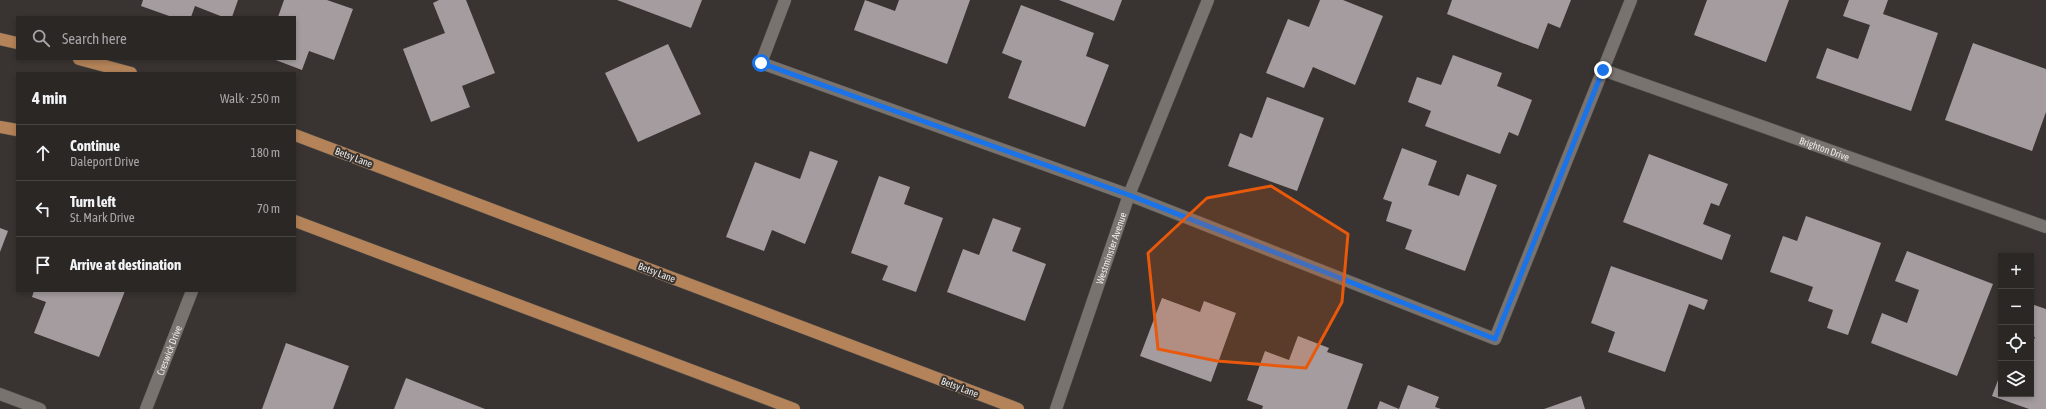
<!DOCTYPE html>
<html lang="en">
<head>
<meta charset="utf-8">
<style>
	:root { --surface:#2b2725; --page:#373332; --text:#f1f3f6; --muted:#a6a5a7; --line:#474442 }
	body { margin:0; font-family:"Asap Condensed",sans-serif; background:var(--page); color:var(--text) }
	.controls { position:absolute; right:12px; bottom:12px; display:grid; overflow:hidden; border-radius:0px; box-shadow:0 2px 6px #0003 }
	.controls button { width:36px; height:36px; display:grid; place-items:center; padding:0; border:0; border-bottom:1px solid var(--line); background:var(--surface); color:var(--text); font:20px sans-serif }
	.stop { position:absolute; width:12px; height:12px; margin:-9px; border:3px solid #1a73e8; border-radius:50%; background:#fff }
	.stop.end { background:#1a73e8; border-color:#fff; box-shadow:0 1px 4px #0008 }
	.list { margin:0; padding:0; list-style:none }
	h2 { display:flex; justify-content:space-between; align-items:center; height:52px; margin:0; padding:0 16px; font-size:17px }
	h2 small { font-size:13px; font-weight:400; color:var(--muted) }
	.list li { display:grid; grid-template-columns:26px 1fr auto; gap:12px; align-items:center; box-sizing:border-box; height:56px; padding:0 16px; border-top:1px solid var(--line) }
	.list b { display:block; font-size:15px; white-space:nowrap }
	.list p { margin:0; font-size:13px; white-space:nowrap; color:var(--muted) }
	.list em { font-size:13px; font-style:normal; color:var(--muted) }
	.icon { flex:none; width:22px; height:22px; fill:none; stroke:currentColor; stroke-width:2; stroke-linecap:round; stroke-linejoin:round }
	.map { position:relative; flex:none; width:2046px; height:409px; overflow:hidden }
	.search { position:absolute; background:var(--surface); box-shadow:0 2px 6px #0003; left:16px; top:16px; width:280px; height:44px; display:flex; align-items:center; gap:10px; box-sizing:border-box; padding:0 14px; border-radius:0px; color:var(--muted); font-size:15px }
	.panel { position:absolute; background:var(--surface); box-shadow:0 2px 6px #0003; left:16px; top:72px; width:280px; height:220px; border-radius:0px }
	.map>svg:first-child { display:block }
	.building { fill:#a49c9f }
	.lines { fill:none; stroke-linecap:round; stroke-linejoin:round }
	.minor-casing { stroke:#55524e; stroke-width:13 }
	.major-casing { stroke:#55524e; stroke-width:13 }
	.minor { stroke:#79736f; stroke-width:12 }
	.major { stroke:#b48359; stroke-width:12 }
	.route { stroke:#1a73e8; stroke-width:5 }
	.marked { fill:#e8590c; fill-opacity:0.2; stroke:#e8590c; stroke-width:3; stroke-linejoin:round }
	.labels { text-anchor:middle; stroke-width:4; stroke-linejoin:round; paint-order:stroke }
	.street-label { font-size:10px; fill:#edeae8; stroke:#393431 }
</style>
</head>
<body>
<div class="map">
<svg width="2046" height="409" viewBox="0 0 2046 409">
	<rect width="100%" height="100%" fill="#393431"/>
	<g class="building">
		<polygon points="143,0 238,0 232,17 223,17 195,6 191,17 172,17 141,6"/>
		<polygon points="284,0 327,0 353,9 334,60 309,51 302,70 273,59 295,59 295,17 278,17"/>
		<polygon points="439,0 466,0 495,73 462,86 470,107 431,122 403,49 445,33 433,3"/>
		<polygon points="617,0 702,0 691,28"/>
		<polygon points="865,0 895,11 899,0 970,0 947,64 854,30"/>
		<polygon points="1059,0 1122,0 1114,21"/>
		<polygon points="1320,0 1343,0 1383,16 1355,85 1313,67 1304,88 1266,73 1288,19 1309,27"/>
		<polygon points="1452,0 1571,0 1560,28 1548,23 1538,49 1447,14"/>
		<polygon points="1707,0 1789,0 1766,62 1694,35"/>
		<polygon points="1849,0 1888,0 1883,14 1938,33 1911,111 1816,78 1827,48 1858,59 1870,25 1843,16"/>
		<polygon points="1021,5 1094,33 1086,56 1109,65 1085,127 1008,98 1022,61 1002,53"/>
		<polygon points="1973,43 2046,69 2046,112 2032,151 1945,120"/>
		<polygon points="668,44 701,114 638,142 605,73"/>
		<polygon points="1453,55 1502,73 1497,86 1532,100 1518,136 1509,132 1500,154 1425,126 1431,111 1408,102 1417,77 1441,85"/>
		<polygon points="1267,97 1324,118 1297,191 1228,166 1240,133 1252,138"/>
		<polygon points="1402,148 1437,161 1428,185 1459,196 1467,174 1497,185 1465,271 1405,249 1412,230 1386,221 1392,202 1383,199"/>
		<polygon points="810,151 838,161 805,244 772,230 764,251 726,237 755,162 800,179"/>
		<polygon points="1649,154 1728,184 1719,206 1711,203 1703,224 1731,235 1722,260 1623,222"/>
		<polygon points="879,176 910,187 904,204 943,218 916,292 882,280 888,266 851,253"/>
		<polygon points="1806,216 1881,243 1848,335 1827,328 1833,310 1808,301 1813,287 1770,272 1783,236 1797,241"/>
		<polygon points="993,218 1021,228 1012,251 1046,264 1025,321 947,292 963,249 979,255"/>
		<polygon points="0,228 8,231 0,252"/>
		<polygon points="1907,251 1993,284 1957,376 1871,343 1882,313 1907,323 1919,290 1895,281"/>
		<polygon points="1611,266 1708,300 1704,310 1689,304 1665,372 1608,352 1615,332 1591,323"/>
		<polygon points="34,291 125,291 99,357 34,333 46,302 32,297"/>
		<polygon points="1162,298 1200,312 1204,301 1236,313 1211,382 1140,356"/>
		<polygon points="2031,304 2046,309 2046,409 2029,409 1992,396 2001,372 2001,394 2031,394 2031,348 2035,337 2031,336"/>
		<polygon points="1298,336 1329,348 1327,352 1363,364 1347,409 1262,409 1263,406 1247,400 1265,351 1289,360"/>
		<polygon points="286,343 349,366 333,409 262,409"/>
		<polygon points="406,378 485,409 394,409"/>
		<polygon points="1408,385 1439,397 1435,407 1441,409 1377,409 1380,401 1399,409"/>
		<polygon points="1581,396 1585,409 1544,409"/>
	</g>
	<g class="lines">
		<g class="minor-casing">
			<g id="minor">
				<polyline points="785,0 761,63 1129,195 1495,339 1631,0"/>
				<path id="s1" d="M 1603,70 L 2046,227"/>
				<polyline points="0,394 40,409"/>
				<path id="s2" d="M 146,409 L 192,291"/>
				<path id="s3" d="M 1056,409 L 1129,195 L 1208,0"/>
			</g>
		</g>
		<g class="major-casing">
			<g id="major">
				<polyline points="0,39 17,43"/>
				<polyline points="79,59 131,73"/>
				<polyline points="0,127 17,130"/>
				<polyline points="295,135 1018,409"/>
				<polyline points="295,221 794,409"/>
			</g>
		</g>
		<use href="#minor" class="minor"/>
		<use href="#major" class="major"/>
	</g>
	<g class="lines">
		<polyline class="route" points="761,63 1129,195 1495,339 1603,70"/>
	</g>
	<path class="marked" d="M 1271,186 L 1348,234 L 1342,302 L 1306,368 L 1217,361 L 1158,349 L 1148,253 L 1207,198 Z"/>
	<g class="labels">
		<g class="street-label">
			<text dy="4" stroke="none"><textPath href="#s1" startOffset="235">Brighton Drive</textPath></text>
			<text transform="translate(354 157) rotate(21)" y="4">Betsy Lane</text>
			<text dy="4" stroke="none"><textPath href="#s3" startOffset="170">Westminster Avenue</textPath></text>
			<text transform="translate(657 272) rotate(21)" y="4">Betsy Lane</text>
			<text dy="4" stroke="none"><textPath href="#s2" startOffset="63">Creswick Drive</textPath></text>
			<text transform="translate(960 387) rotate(21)" y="4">Betsy Lane</text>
		</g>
	</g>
</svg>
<div class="controls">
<button>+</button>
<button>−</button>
<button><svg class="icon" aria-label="locate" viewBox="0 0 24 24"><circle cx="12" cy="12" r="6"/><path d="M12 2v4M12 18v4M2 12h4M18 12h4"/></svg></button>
<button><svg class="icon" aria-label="layers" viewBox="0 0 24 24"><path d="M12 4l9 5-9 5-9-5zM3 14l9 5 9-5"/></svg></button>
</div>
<div class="stop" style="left:761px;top:63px"></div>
<div class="stop end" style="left:1603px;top:70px"></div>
<div class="search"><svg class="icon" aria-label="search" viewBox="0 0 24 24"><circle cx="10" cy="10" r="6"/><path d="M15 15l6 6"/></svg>Search here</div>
<section class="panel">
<h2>4 min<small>Walk · 250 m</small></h2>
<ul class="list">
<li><svg class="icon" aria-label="ahead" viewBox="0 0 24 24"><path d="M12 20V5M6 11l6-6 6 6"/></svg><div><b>Continue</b><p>Daleport Drive</p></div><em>180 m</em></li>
<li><svg class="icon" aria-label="left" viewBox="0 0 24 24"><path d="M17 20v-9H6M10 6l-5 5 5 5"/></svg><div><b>Turn left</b><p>St. Mark Drive</p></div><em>70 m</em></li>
<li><svg class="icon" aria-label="arrive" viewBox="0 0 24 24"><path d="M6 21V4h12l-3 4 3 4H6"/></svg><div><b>Arrive at destination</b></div></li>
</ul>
</section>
</div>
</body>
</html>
